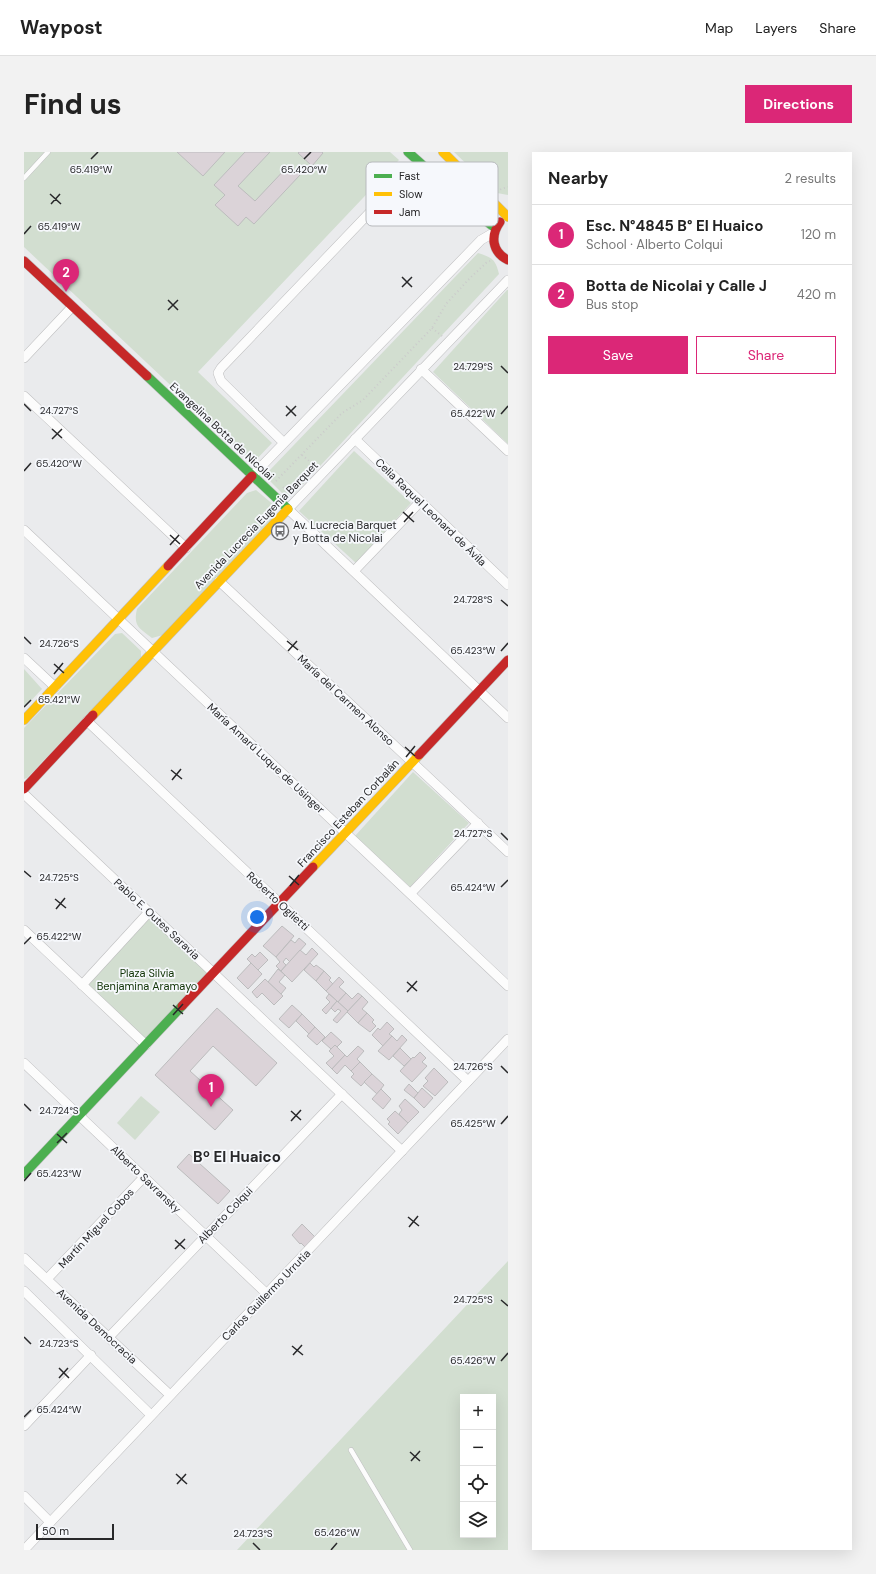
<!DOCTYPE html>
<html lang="en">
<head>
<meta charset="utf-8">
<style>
	:root { --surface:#fff; --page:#f2f2f2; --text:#222; --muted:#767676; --line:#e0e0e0; --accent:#db2777 }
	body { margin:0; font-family:"DM Sans",sans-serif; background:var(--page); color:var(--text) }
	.controls { position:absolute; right:12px; bottom:12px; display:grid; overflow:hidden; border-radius:0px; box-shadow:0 4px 16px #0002 }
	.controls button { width:36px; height:36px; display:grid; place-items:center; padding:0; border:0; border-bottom:1px solid var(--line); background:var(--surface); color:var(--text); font:20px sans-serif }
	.scale { position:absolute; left:12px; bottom:10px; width:78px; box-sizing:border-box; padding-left:4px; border:2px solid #28282a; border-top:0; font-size:11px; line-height:14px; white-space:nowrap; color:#28282a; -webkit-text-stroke:3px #f6f8fc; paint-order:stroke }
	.you { position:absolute; left:233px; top:765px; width:14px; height:14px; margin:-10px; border:3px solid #fff; border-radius:50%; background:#1a73e8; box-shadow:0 0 0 6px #1a73e833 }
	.badge { display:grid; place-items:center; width:26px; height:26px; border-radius:50%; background:var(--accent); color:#fff; font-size:13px; font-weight:700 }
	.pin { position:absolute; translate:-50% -33px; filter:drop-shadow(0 1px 2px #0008) }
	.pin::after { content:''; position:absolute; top:21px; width:14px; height:12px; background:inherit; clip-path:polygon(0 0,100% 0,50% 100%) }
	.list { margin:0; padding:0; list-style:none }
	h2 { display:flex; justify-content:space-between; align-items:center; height:52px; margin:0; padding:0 16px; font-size:17px }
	h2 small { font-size:13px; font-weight:400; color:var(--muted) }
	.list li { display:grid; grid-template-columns:26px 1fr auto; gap:12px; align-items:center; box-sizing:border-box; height:60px; padding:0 16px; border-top:1px solid var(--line) }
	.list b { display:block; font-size:15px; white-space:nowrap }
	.list p { margin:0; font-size:13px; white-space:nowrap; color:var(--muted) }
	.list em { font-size:13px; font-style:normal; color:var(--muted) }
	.actions { display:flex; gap:8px; padding:12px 16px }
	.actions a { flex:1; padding:9px 0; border:1px solid var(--accent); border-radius:0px; text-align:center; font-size:14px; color:var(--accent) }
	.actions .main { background:var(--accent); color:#fff }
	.icon { flex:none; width:22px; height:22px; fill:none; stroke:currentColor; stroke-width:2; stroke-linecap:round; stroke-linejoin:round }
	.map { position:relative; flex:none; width:484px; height:1398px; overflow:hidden; border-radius:0px }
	header { display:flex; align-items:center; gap:24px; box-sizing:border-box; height:56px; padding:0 20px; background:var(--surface); border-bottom:1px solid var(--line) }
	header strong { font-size:19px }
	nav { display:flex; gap:22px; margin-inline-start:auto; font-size:14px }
	.intro { display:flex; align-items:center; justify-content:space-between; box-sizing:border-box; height:96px; padding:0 24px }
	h1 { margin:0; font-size:28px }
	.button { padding:10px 18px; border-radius:0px; background:var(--accent); color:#fff; font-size:14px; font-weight:700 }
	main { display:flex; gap:24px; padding:0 24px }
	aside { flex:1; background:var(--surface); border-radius:0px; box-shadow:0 4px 16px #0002 }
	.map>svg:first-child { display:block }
	.green { fill:#d2ded0; fill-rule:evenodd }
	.building { fill:#dbd3d8; stroke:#bcbcbd }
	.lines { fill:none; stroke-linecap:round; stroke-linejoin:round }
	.lane-casing { stroke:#bfbfc0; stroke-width:5.5 }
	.street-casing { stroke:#bfbfc0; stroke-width:10 }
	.fast-casing { stroke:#bfbfc0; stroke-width:10 }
	.slow-casing { stroke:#bfbfc0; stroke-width:10 }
	.jam-casing { stroke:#bfbfc0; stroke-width:10 }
	.path { stroke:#cbcbcb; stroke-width:2; stroke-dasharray:1 3; stroke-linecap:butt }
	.lane { stroke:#fcfcfc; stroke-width:4.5 }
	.street { stroke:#fcfcfc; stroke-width:9 }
	.fast { stroke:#4caf50; stroke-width:9 }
	.slow { stroke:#ffc107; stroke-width:9 }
	.jam { stroke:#c62828; stroke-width:9 }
	.ticks { fill:none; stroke:#28282a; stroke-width:1.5 }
	.labels { text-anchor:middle; stroke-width:3.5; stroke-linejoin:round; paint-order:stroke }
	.street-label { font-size:11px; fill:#28282a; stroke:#f6f8fc }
	.poi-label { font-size:11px; fill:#28282a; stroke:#f6f8fc; text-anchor:start }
	.park-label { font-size:11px; fill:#103305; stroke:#f6f8fc }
	.district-label { font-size:15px; font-weight:bold; fill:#28282a; stroke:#f6f8fc }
	.key { fill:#f6f8fc; stroke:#b8babd; stroke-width:1 }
	.key-label { font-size:11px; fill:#28282a }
	.ticks-label { font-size:10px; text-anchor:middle; fill:#28282a; stroke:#f6f8fc; stroke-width:3.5; stroke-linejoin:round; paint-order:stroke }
</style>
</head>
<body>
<header>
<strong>Waypost</strong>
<nav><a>Map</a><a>Layers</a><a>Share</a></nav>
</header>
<div class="intro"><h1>Find us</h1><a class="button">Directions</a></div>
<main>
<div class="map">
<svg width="484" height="1398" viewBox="0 0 484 1398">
	<rect width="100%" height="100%" fill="#eaebed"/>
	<g class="green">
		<polygon points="0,0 366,0 375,8 174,220 248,291 229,311 0,95"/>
		<polygon points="430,0 484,0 484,43 473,41"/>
		<path d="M 454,101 C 469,106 471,107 475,122 L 269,343 L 261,344 L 245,328 L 245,319 Z"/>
		<polygon points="483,138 484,138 484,292 409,220"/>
		<polygon points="330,299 387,351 332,411 275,359"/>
		<path d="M 232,338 L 251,354 L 251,365 L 139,483 L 128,486 C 115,476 109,474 113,457 L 223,341 Z"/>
		<polygon points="98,481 117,499 117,505 3,626 0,627 0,576 91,482"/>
		<polygon points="0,517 18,537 0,556"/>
		<polygon points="389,620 445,671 386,735 331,684"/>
		<polygon points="125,760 190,821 122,893 58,833"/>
		<polygon points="117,944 136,960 111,988 93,971"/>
		<path d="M 484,1109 L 484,1398 L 213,1398 ZM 439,1245 L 469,1245 L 469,1383 L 439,1383 Z"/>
	</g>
	<g class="building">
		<polygon points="153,0 201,0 179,24"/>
		<polygon points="221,0 246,0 214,34 231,49 265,13 276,23 230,72 222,65 214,74 191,53 201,43 190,33"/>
		<polygon points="275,0 298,0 299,1 288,14 274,1"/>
		<polygon points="258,774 270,784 252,805 239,794"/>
		<polygon points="275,786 282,792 266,810 262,806 259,810 262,813 257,819 252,814 256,810 252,805 267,788 271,791"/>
		<polygon points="288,796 294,802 268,830 257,819 276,798 282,803"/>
		<polygon points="236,800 244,808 234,818 223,807 228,802 231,805"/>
		<polygon points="227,811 238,822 224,837 213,826"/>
		<polygon points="286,811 290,815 292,813 300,819 292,829 280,818"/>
		<polygon points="254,817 261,823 255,830 262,836 257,842 244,830"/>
		<polygon points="300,819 307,826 305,828 309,832 302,839 292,829"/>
		<polygon points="315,825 320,830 315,835 322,841 314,850 302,839"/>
		<polygon points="241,827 259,844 250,853 238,841 233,846 228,840"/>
		<polygon points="322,841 328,847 334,841 338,844 324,859 314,850"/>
		<polygon points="305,842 313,849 302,862 298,858 306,850 302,846"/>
		<polygon points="338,844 344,850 338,857 343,861 334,871 323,860"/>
		<polygon points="313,849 324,859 313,871 309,868 317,859 314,857 311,860 307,856"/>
		<polygon points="268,853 278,862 265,876 255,867"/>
		<polygon points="193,856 253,911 232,934 189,894 166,919 209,958 191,978 131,923"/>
		<polygon points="343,861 350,868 348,870 352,874 346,880 334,871"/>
		<polygon points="278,862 291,875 285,882 272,869"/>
		<polygon points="363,870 370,877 365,882 368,884 359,894 348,883 354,876 356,878"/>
		<polygon points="291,875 301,885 293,893 283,884"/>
		<polygon points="307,880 318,890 313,895 311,893 307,897 298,889"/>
		<polygon points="378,883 383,888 365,908 354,899 368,884 373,889"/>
		<polygon points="311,893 321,903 308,917 302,911 310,904 305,899"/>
		<polygon points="334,894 340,899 333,907 336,910 327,919 321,913 313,922 308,917 321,903 323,905"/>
		<polygon points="376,896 387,907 380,914 369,904"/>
		<polygon points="396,900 402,906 398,910 403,914 388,930 376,919 389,905 390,906"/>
		<polygon points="336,910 348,922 337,934 327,925 330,922 327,919"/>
		<polygon points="410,916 424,930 411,944 399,934 404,929 401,926"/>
		<polygon points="348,922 360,933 353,942 340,930"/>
		<polygon points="385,932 394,941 390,946 380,938"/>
		<polygon points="398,936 409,946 400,956 390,946"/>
		<polygon points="357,937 367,947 359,957 348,947"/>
		<polygon points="381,947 395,960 384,971 375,962 378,958 375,954"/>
		<polygon points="371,959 384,971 374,982 364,972 366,970 363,967"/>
		<polygon points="165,1002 206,1039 194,1052 153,1015"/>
		<polygon points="278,1072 293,1087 283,1097 277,1091 276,1092 268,1083"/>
	</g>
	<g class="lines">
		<g class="lane-casing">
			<g id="lane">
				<polyline points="0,26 24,0"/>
				<polyline points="327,1298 386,1398"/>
			</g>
		</g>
		<g class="street-casing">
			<g id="street">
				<polyline points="484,128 264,357 484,566"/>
				<polyline points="0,206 48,155"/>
				<polyline points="397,217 484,299"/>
				<polyline points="0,244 162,396"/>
				<polyline points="331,287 484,433"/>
				<polyline points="259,290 197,229 194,221 197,216 394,10"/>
				<polyline points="228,324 457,88 469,81"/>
				<polyline points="0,378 484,834"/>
				<polyline points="330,419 396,350"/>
				<polyline points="195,429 484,700"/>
				<polyline points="0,506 31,535"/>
				<polyline points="63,569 444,929"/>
				<polyline points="0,642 378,999"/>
				<polyline points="387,741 454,671"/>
				<polyline points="0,778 122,893"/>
				<polyline points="58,833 125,760"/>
				<polyline points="0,911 243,1142"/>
				<polyline points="0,1106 146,1243"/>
				<polyline points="23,1127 120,1025"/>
				<polyline points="0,1139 127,1263"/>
				<polyline points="85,1185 318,942"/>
				<polyline points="0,1274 67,1203"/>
				<polyline points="0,1344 26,1370"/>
				<polyline points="0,1398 484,887"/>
			</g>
		</g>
		<g class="fast-casing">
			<g id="fast">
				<polyline points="384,0 452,61 471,76"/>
				<polyline points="123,224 264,357"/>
				<polyline points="0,1022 158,854"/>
			</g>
		</g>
		<g class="slow-casing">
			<g id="slow">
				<polyline points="419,0 484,65"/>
				<polyline points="69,563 264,357"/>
				<polyline points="0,568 144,414"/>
				<polyline points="289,715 395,603"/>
			</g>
		</g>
		<g class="jam-casing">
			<g id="jam">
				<path d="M 476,70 C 466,84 468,100 484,108"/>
				<polyline points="0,109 123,224"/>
				<polyline points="144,414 228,324"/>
				<polyline points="395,603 484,508"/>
				<polyline points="0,637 69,563"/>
				<polyline points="158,854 289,715"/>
			</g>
		</g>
		<g class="path">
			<polyline points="473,40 477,37 484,35"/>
			<polyline points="408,176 418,184"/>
			<polyline points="278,303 292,315"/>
			<polyline points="252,329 318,261 339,248 408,176 422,152 446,126 462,111 466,109"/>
			<polyline points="259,335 266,341"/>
		</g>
		<use href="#lane" class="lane"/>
		<use href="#street" class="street"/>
		<use href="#fast" class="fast"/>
		<use href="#slow" class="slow"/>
		<use href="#jam" class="jam"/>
	</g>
	<path class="ticks" d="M 67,7 L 74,0M 280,7 L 287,0M 26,42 L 37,52M 27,52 L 36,42M 0,82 L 7,74M 378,125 L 388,135M 378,135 L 388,125M 144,148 L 154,158M 144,158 L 154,148M 477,214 L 484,221M 0,252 L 7,259M 262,254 L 272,264M 477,262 L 484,254M 262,264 L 272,254M 28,277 L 38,286M 28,287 L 38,277M 0,319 L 7,311M 379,360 L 390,370M 380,370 L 389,360M 146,383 L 156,392M 146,393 L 155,383M 477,448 L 484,454M 0,485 L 7,492M 263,489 L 274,498M 264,499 L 273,489M 477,499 L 484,491M 30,512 L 40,521M 30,522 L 39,511M 0,555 L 7,548M 381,595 L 391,604M 382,605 L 391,594M 147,618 L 158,627M 148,628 L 157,617M 477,681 L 484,688M 0,719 L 7,725M 265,724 L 275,733M 266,734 L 275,723M 477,735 L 484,728M 31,747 L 42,756M 32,757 L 41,746M 0,792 L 7,785M 383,830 L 393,839M 383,840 L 393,829M 149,853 L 159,862M 149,863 L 159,852M 477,914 L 484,921M 0,952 L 7,959M 267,959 L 277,968M 267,969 L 277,958M 477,972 L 484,964M 33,982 L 43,991M 33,991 L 43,981M 0,1029 L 7,1021M 384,1065 L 395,1074M 385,1075 L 394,1064M 151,1088 L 161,1097M 151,1097 L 161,1087M 477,1148 L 484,1154M 0,1185 L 7,1192M 268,1194 L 279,1203M 269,1203 L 278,1193M 477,1209 L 484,1201M 35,1216 L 45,1226M 35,1226 L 44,1216M 0,1265 L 7,1258M 386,1300 L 396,1309M 387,1309 L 396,1299M 152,1322 L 163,1332M 153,1332 L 162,1322M 229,1391 L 236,1398M 307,1398 L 313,1391"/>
	<defs>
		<g id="bus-ring" transform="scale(0.9)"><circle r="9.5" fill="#f6f8fc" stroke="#6c6c6e" stroke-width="1.5"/><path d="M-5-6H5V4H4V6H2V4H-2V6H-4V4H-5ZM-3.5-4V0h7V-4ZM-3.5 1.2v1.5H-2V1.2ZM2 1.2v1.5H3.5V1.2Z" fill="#6c6c6e"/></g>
	</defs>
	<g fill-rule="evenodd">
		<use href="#bus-ring" x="256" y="379"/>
	</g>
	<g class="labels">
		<g class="street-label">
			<text transform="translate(198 279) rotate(43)" y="4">Evangelina Botta de Nicolai</text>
			<text transform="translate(407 360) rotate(44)" y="4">Celia Raquel Leonard de Ávila</text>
			<text transform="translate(232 373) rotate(-46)" y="4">Avenida Lucrecia Eugenia Barquet</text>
			<text transform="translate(322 548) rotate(43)" y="4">María del Carmen Alonso</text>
			<text transform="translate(242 606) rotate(43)" y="4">María Amarú Luque de Usinger</text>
			<text transform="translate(324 661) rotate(-47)" y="4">Francisco Esteban Corbalán</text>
			<text transform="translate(254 749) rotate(43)" y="4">Roberto Oglietti</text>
			<text transform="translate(133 767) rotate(43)" y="4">Pablo E. Outes Saravia</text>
			<text transform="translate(122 1027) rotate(44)" y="4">Alberto Savransky</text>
			<text transform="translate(201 1063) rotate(-46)" y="4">Alberto Colqui</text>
			<text transform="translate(72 1076) rotate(-47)" y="4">Martín Miguel Cobos</text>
			<text transform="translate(242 1143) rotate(-46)" y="4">Carlos Guillermo Urrutia</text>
			<text transform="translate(73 1174) rotate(43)" y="4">Avenida Democracia</text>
		</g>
		<g class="poi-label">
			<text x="269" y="377">Av. Lucrecia Barquet<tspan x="269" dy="13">y Botta de Nicolai</tspan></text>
		</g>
		<g class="park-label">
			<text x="123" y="825">Plaza Silvia<tspan x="123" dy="13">Benjamina Aramayo</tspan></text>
		</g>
		<g class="district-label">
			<text x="213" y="1010">Bº El Huaico</text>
		</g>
	</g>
	<rect x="342" y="10" width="132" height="64" rx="6" class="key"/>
	<rect x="350" y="22" width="18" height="4" fill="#4caf50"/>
	<rect x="350" y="40" width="18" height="4" fill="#ffc107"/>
	<rect x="350" y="58" width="18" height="4" fill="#c62828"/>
	<g class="key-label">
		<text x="375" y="28">Fast</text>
		<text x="375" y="46">Slow</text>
		<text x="375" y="64">Jam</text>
	</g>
	<g class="ticks-label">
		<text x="67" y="21">65.419°W</text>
		<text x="280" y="21">65.420°W</text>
		<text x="35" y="78">65.419°W</text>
		<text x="449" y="218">24.729°S</text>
		<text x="35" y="262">24.727°S</text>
		<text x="449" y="265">65.422°W</text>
		<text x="35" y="315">65.420°W</text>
		<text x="449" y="451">24.728°S</text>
		<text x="35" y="495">24.726°S</text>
		<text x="449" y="502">65.423°W</text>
		<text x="35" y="551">65.421°W</text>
		<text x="449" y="685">24.727°S</text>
		<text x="35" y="729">24.725°S</text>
		<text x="449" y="739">65.424°W</text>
		<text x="35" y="788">65.422°W</text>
		<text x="449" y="918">24.726°S</text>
		<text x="35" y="962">24.724°S</text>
		<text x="449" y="975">65.425°W</text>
		<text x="35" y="1025">65.423°W</text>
		<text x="449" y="1151">24.725°S</text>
		<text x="35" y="1195">24.723°S</text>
		<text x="449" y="1212">65.426°W</text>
		<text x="35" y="1261">65.424°W</text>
		<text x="313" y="1384">65.426°W</text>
		<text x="229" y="1385">24.723°S</text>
	</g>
</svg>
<div class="controls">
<button>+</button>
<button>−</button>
<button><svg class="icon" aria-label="locate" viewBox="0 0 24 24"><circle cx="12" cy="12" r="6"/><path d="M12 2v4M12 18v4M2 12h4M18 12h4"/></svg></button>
<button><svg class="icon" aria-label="layers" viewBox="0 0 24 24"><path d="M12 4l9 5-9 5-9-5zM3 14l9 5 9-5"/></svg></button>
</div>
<div class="scale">50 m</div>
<div class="you"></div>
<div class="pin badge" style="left:187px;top:955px">1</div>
<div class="pin badge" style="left:42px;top:140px">2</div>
</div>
<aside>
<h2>Nearby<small>2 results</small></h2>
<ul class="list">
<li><span class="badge">1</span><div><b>Esc. N°4845 B° El Huaico</b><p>School · Alberto Colqui</p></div><em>120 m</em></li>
<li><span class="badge">2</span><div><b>Botta de Nicolai y Calle J</b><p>Bus stop</p></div><em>420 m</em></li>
</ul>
<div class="actions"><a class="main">Save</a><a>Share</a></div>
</aside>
</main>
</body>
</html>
